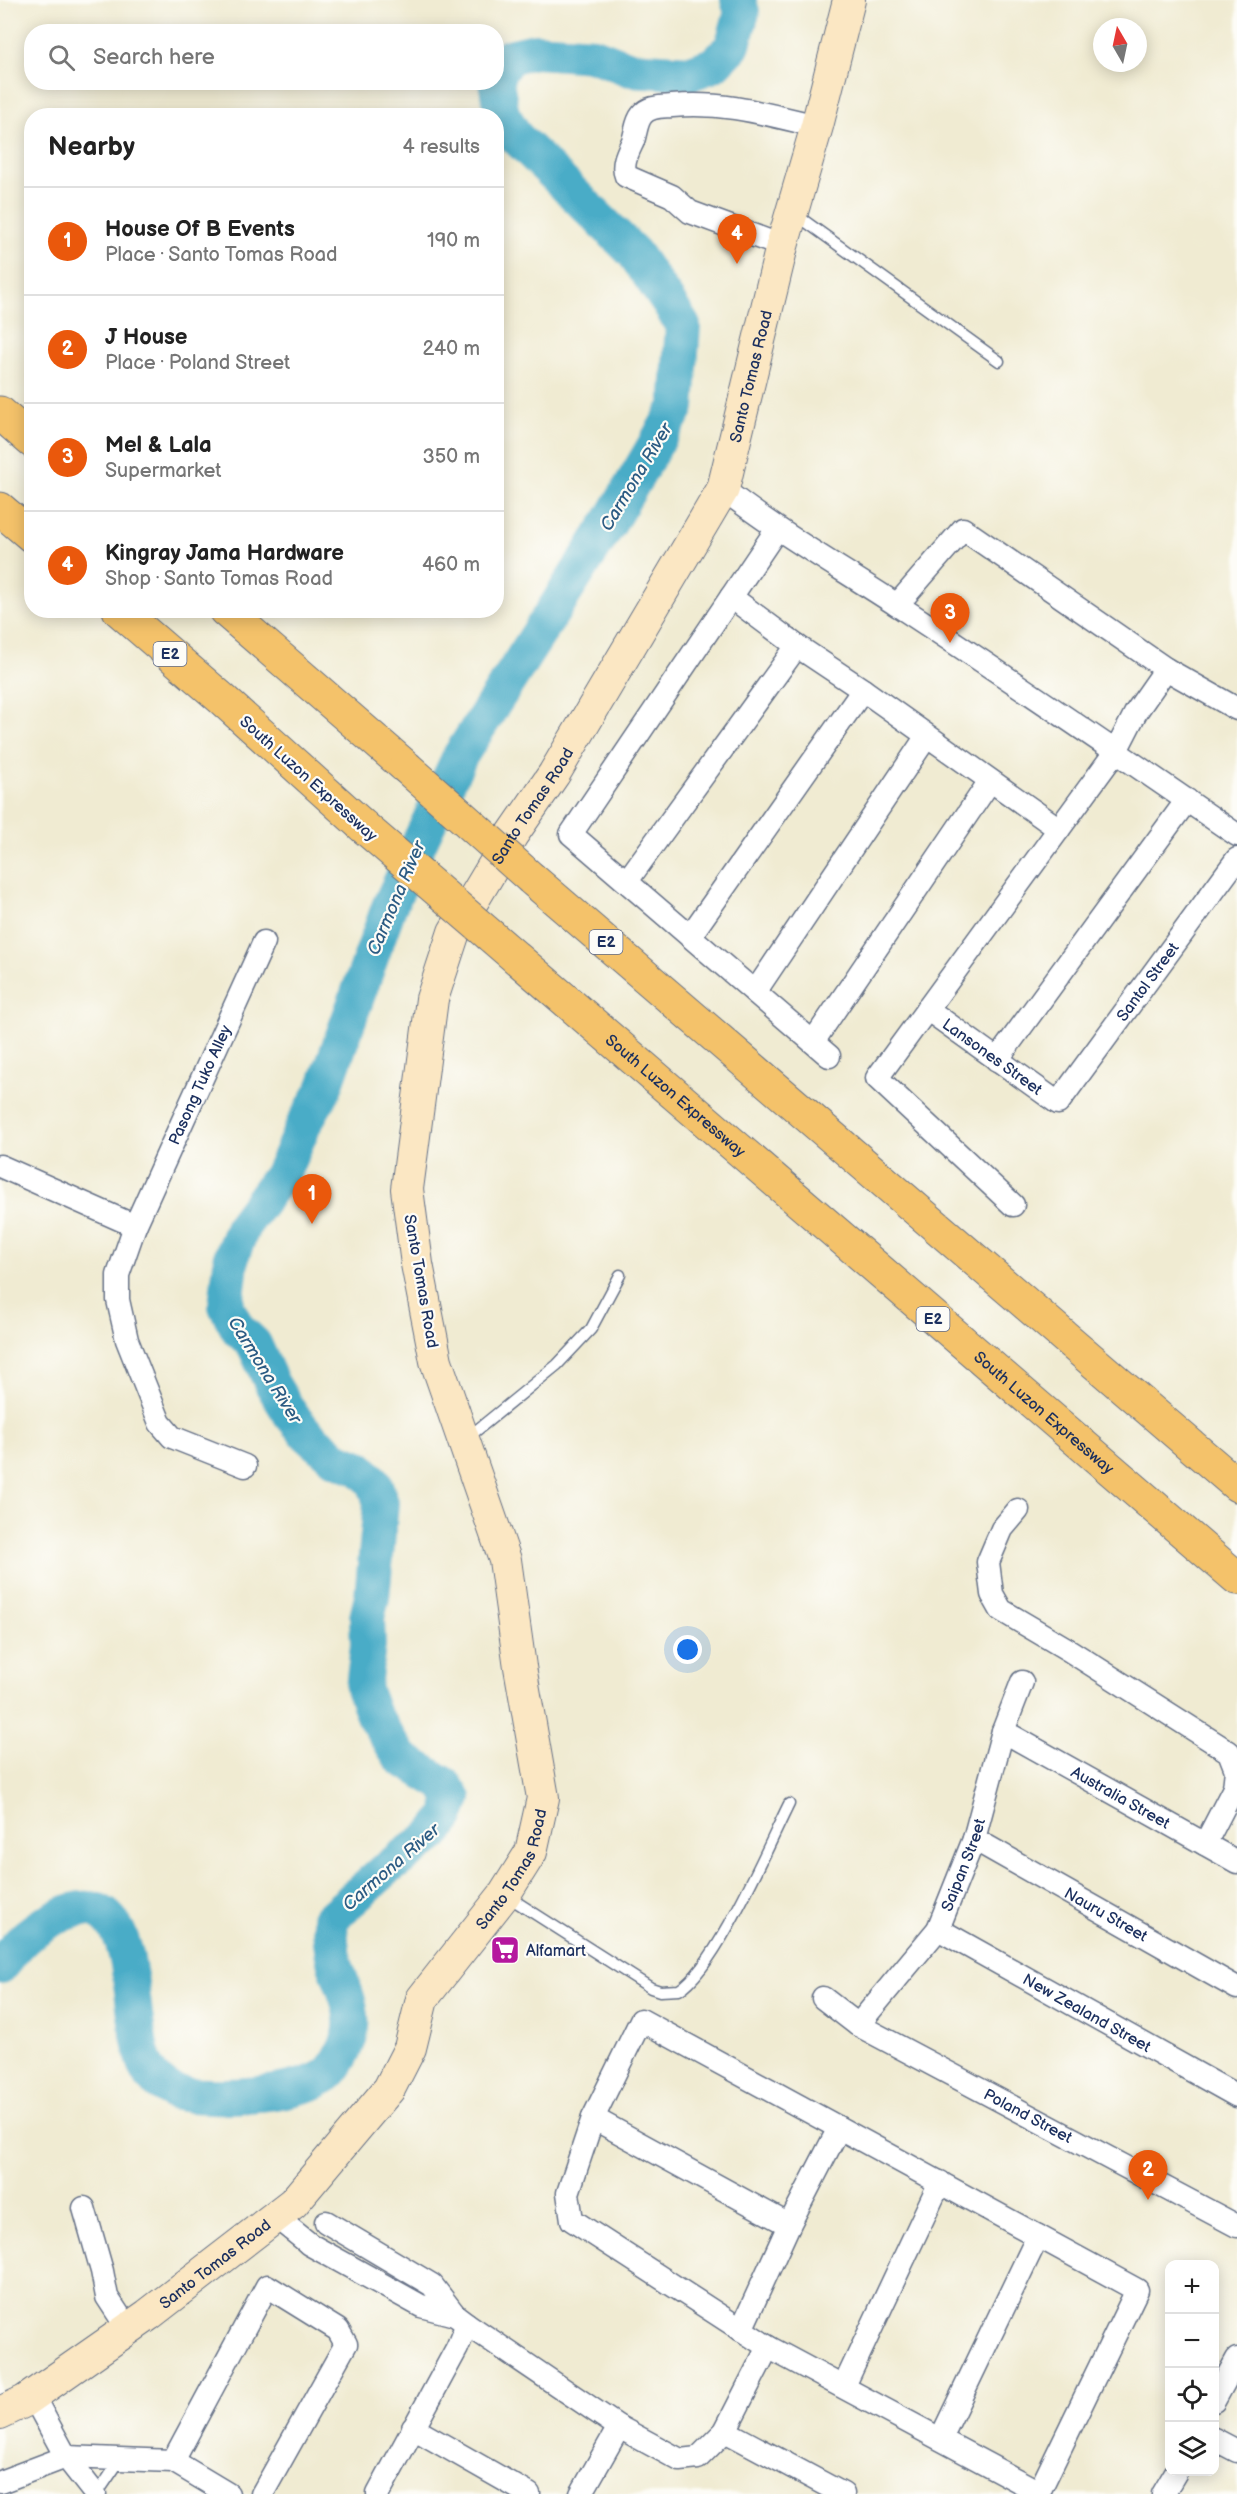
<!DOCTYPE html>
<html lang="en">
<head>
<meta charset="utf-8">
<style>
	:root { --surface:#fff; --page:#f6f6f6; --text:#222; --muted:#767676; --line:#e0e0e0; --accent:#ea580c }
	body { margin:0; font-family:"Balsamiq Sans",sans-serif; background:var(--page); color:var(--text) }
	.controls { position:absolute; right:18px; bottom:18px; display:grid; overflow:hidden; border-radius:12px; box-shadow:0 3px 15px #0003 }
	.controls button { width:54px; height:54px; display:grid; place-items:center; padding:0; border:0; border-bottom:2px solid var(--line); background:var(--surface); color:var(--text); font:30px sans-serif }
	.compass { position:absolute; left:1093px; top:18px; width:54px; height:54px; border-radius:50%; background:var(--surface); box-shadow:0 3px 15px #0003; rotate:351deg }
	.you { position:absolute; left:688px; top:1650px; width:21px; height:21px; margin:-15px; border:4px solid #fff; border-radius:50%; background:#1a73e8; box-shadow:0 0 0 9px #1a73e833 }
	.badge { display:grid; place-items:center; width:39px; height:39px; border-radius:50%; background:var(--accent); color:#fff; font-size:20px; font-weight:700 }
	.pin { position:absolute; translate:-50% -50px; filter:drop-shadow(0 2px 3px #0008) }
	.pin::after { content:''; position:absolute; top:32px; width:21px; height:18px; background:inherit; clip-path:polygon(0 0,100% 0,50% 100%) }
	.list { margin:0; padding:0; list-style:none }
	h2 { display:flex; justify-content:space-between; align-items:center; height:78px; margin:0; padding:0 24px; font-size:26px }
	h2 small { font-size:20px; font-weight:400; color:var(--muted) }
	.list li { display:grid; grid-template-columns:39px 1fr auto; gap:18px; align-items:center; box-sizing:border-box; height:108px; padding:0 24px; border-top:2px solid var(--line) }
	.list b { display:block; font-size:22px; white-space:nowrap }
	.list p { margin:0; font-size:20px; white-space:nowrap; color:var(--muted) }
	.list em { font-size:20px; font-style:normal; color:var(--muted) }
	.icon { flex:none; width:33px; height:33px; fill:none; stroke:currentColor; stroke-width:2; stroke-linecap:round; stroke-linejoin:round }
	.map { position:relative; flex:none; width:1237px; height:2494px; overflow:hidden }
	.search { position:absolute; background:var(--surface); box-shadow:0 3px 15px #0003; left:24px; top:24px; width:480px; height:66px; display:flex; align-items:center; gap:15px; box-sizing:border-box; padding:0 21px; border-radius:24px; color:var(--muted); font-size:22px }
	.panel { position:absolute; background:var(--surface); box-shadow:0 3px 15px #0003; left:24px; top:108px; width:480px; height:510px; border-radius:24px }
	.map>svg:first-child { display:block }
	.lines { fill:none; stroke-linecap:round; stroke-linejoin:round }
	.river { stroke:#48acc7; stroke-width:36 }
	.lane-casing { stroke:#667187; stroke-width:13 }
	.street-casing { stroke:#667187; stroke-width:25 }
	.secondary-casing { stroke:#667187; stroke-width:34 }
	.highway-casing { stroke:#667187; stroke-width:35 }
	.lane { stroke:#fff; stroke-width:10 }
	.street { stroke:#fff; stroke-width:22 }
	.secondary { stroke:#fbe7c3; stroke-width:32 }
	.highway { stroke:#f4c26a; stroke-width:33 }
	.highway-bridge-casing { stroke:#667187; stroke-width:35; stroke-linecap:butt }
	.highway-bridge { stroke:#f4c26a; stroke-width:33 }
	.labels { text-anchor:middle; stroke-width:4.5; stroke-linejoin:round; paint-order:stroke }
	.shield { fill:#fdfcf7; stroke:#5f6c8c; stroke-width:1.5 }
	.shield-label { font-size:15px; font-weight:bold; fill:#1b2f5e }
	.street-label { font-size:16px; fill:#1b2f5e; stroke:#fdfcf7 }
	.poi-label { font-size:16px; fill:#1b2f5e; stroke:#fdfcf7; text-anchor:start }
	.water-label { font-size:18px; font-style:italic; fill:#2b5b83; stroke:#fdfcf7 }
</style>
</head>
<body>
<div class="map">
<svg width="1237" height="2494" viewBox="0 0 1237 2494">
	<rect width="100%" height="100%" fill="#fdfcf7"/>
	<filter id="ink" filterUnits="userSpaceOnUse"><feTurbulence type="fractalNoise" baseFrequency=".0167" numOctaves="2"/><feDisplacementMap in="SourceGraphic" scale="12" xChannelSelector="R" yChannelSelector="G"/><feConvolveMatrix kernelMatrix="1 2 1 2 8 2 1 2 1" color-interpolation-filters="sRGB"/></filter>
	<filter id="wash" filterUnits="userSpaceOnUse"><feTurbulence type="fractalNoise" baseFrequency=".008" numOctaves="4" result="noise"/><feDisplacementMap in="SourceGraphic" scale="24" xChannelSelector="R" yChannelSelector="G"/><feGaussianBlur stdDeviation="1.35" result="paint"/><feColorMatrix in="noise" values="0 0 0 0 0 0 0 0 0 0 0 0 0 0 0 0 0 1.4 0 .05"/><feComposite in="paint" operator="in"/></filter>
	<g filter="url(#wash)">
		<rect width="100%" height="100%" fill="#f0ebd2"/>
		<g class="lines">
			<g class="river">
				<polyline points="496,76 509,57 535,51 594,55 630,69 691,73 713,65 732,47 742,12 738,0"/>
				<path d="M 0,1966 C 9,1956 17,1944 27,1936 C 45,1921 84,1898 105,1915 C 140,1942 127,2038 151,2075 C 156,2081 169,2092 177,2093 C 209,2100 302,2096 328,2074 C 337,2066 345,2050 349,2039 C 357,2013 343,1988 335,1964 C 331,1950 330,1934 330,1919 L 385,1870 L 433,1835 L 447,1817 L 454,1798 L 444,1784 L 401,1758 L 373,1715 L 363,1688 L 368,1645 L 367,1618 L 372,1597 L 381,1503 L 374,1482 L 359,1468 L 336,1459 L 307,1434 L 291,1415 L 272,1384 L 254,1344 L 238,1329 L 226,1306 L 232,1254 L 243,1226 L 283,1172 L 305,1122 L 324,1089 L 389,907 L 460,756 L 610,522 L 677,407 L 683,326 L 670,305 L 634,253 L 516,137 L 502,114 L 496,82"/>
			</g>
		</g>
	</g>
	<g filter="url(#ink)">
		<g class="lines">
			<g class="lane-casing">
				<g id="lane">
					<polyline points="795,214 999,361"/>
					<polyline points="466,1439 557,1365 591,1329 620,1275"/>
					<path d="M 507,1896 L 651,1988 L 660,1991 L 679,1990 C 716,1968 768,1846 789,1804"/>
					<polyline points="97,2494 120,2460"/>
				</g>
			</g>
			<g class="street-casing">
				<g id="street">
					<path d="M 782,246 L 690,212 L 672,196 L 626,176 C 621,164 628,152 633,141 C 636,133 636,122 642,115 C 649,106 661,107 672,106 C 724,101 766,114 817,126"/>
					<path d="M 723,489 C 778,532 839,567 897,605 C 1012,680 1124,757 1237,835"/>
					<polyline points="777,529 571,834 829,1056"/>
					<polyline points="731,597 797,646 863,690 1059,829"/>
					<polyline points="897,605 963,529 1166,669"/>
					<polyline points="627,881 797,646"/>
					<polyline points="690,936 863,690"/>
					<polyline points="755,992 927,736"/>
					<path id="s1" d="M 927,1009 L 1058,1103 L 1237,859"/>
					<polyline points="813,1042 990,781"/>
					<polyline points="997,1060 1187,800"/>
					<path id="s2" d="M 0,1166 L 135,1226 L 264,942"/>
					<polyline points="1013,1205 877,1078 1116,751 1136,712 1166,669 1237,709"/>
					<polyline points="135,1226 118,1275 118,1300 127,1340 160,1423 172,1437 245,1466"/>
					<polyline points="1018,1510 1002,1529 988,1562 992,1594 1001,1610 1067,1649 1229,1752 1236,1770 1234,1788 1205,1844"/>
					<path id="s3" d="M 1003,1731 L 1237,1862"/>
					<path id="s4" d="M 974,1839 L 1237,1988"/>
					<path id="s5" d="M 938,1929 L 1237,2096"/>
					<path id="s6" d="M 823,1998 L 858,2025 L 1237,2226"/>
					<path id="s7" d="M 858,2025 L 938,1929 L 974,1839 L 1003,1731 L 1022,1682"/>
					<polyline points="593,2118 789,2225"/>
					<polyline points="84,2208 102,2271 107,2297 128,2329"/>
					<polyline points="276,2217 307,2242"/>
					<polyline points="326,2222 432,2285 455,2315 467,2324 619,2427 680,2460 698,2458 725,2431 768,2347"/>
					<polyline points="309,2244 421,2306 455,2315"/>
					<polyline points="741,2330 789,2225 839,2128"/>
					<polyline points="844,2386 940,2182"/>
					<polyline points="1214,2401 1237,2359"/>
					<polyline points="413,2428 529,2494"/>
					<polyline points="725,2431 843,2494"/>
					<polyline points="941,2438 1038,2236"/>
					<polyline points="1214,2439 1237,2451"/>
					<polyline points="66,2457 173,2461 228,2494"/>
					<polyline points="66,2457 95,2494"/>
					<polyline points="173,2461 267,2286 338,2330 346,2344 262,2494"/>
					<polyline points="0,2482 66,2457 33,2396"/>
					<polyline points="378,2494 457,2348 467,2324"/>
					<polyline points="581,2494 619,2427"/>
					<polyline points="1038,2494 1137,2290 641,2020 593,2118 568,2193 572,2220 768,2347 1039,2492"/>
					<polyline points="1163,2494 1176,2472"/>
				</g>
			</g>
			<g class="secondary-casing">
				<g id="secondary">
					<path id="s8" d="M 0,2413 L 25,2401 L 148,2315 L 293,2203 L 389,2089 L 410,2048 L 422,1999 L 504,1895 L 531,1852 L 543,1798 L 520,1667 L 505,1560 L 436,1361 L 417,1264 L 407,1189 L 432,999 L 454,932 L 512,835 L 554,774 L 723,489 L 782,246 L 817,126 L 849,0"/>
				</g>
			</g>
			<g class="highway-casing">
				<g id="highway">
					<polyline points="0,413 32,441"/>
					<polyline points="0,509 32,536"/>
					<polyline points="119,610 221,698 364,827"/>
					<polyline points="225,610 406,767"/>
					<polyline points="532,879 1237,1485"/>
					<path id="s9" d="M 491,936 L 1237,1578"/>
				</g>
			</g>
			<use href="#lane" class="lane"/>
			<use href="#street" class="street"/>
			<use href="#secondary" class="secondary"/>
			<use href="#highway" class="highway"/>
			<g class="highway-bridge-casing">
				<g id="highway-bridge">
					<polyline points="406,767 532,879"/>
					<polyline points="364,827 491,936"/>
				</g>
			</g>
			<use href="#highway-bridge" class="highway-bridge"/>
		</g>
	</g>
	<defs>
		<g id="supermarket-square" transform="scale(1.5)"><rect x="-9" y="-9" width="18" height="18" rx="4" fill="#b5179e" stroke="#fdfcf7"/><path d="M-6-5.5h2.5l.6 2H6L4.5 2H-2.5L-4.4-4H-6ZM-1.5 3.2a1.3 1.3 0 1 0 .1 0ZM3 3.2a1.3 1.3 0 1 0 .1 0Z" fill="#fff"/></g>
	</defs>
	<g fill-rule="evenodd">
		<use href="#supermarket-square" x="505" y="1950"/>
	</g>
	<g class="labels">
		<g class="shield">
			<rect x="153.5" y="642" width="33" height="24" rx="4.5"/>
			<rect x="589.5" y="930" width="33" height="24" rx="4.5"/>
			<rect x="916.5" y="1307" width="33" height="24" rx="4.5"/>
		</g>
		<g class="shield-label">
			<text x="170" y="659">E2</text>
			<text x="606" y="947">E2</text>
			<text x="933" y="1324">E2</text>
		</g>
		<g class="street-label">
			<text dy="6" stroke="none"><textPath href="#s8" startOffset="2368">Santo Tomas Road</textPath></text>
			<text transform="translate(309 778) rotate(42)" y="6">South Luzon Expressway</text>
			<text dy="6" stroke="none"><textPath href="#s8" startOffset="1882">Santo Tomas Road</textPath></text>
			<text dy="6" stroke="none"><textPath href="#s1" startOffset="312">Santol Street</textPath></text>
			<text dy="6" stroke="none"><textPath href="#s1" startOffset="81">Lansones Street</textPath></text>
			<text dy="6" stroke="none"><textPath href="#s2" startOffset="303">Pasong Tuko Alley</textPath></text>
			<text dy="6" stroke="none"><textPath href="#s9" startOffset="244">South Luzon Expressway</textPath></text>
			<text transform="translate(422 1281) rotate(80)" y="6">Santo Tomas Road</text>
			<text dy="6" stroke="none"><textPath href="#s9" startOffset="730">South Luzon Expressway</textPath></text>
			<text dy="6" stroke="none"><textPath href="#s3" startOffset="135">Australia Street</textPath></text>
			<text dy="6" stroke="none"><textPath href="#s7" startOffset="194">Saipan Street</textPath></text>
			<text dy="6" stroke="none"><textPath href="#s8" startOffset="766">Santo Tomas Road</textPath></text>
			<text dy="6" stroke="none"><textPath href="#s4" startOffset="152">Nauru Street</textPath></text>
			<text dy="6" stroke="none"><textPath href="#s5" startOffset="171">New Zealand Street</textPath></text>
			<text dy="6" stroke="none"><textPath href="#s6" startOffset="237">Poland Street</textPath></text>
			<text dy="6" stroke="none"><textPath href="#s8" startOffset="262">Santo Tomas Road</textPath></text>
		</g>
		<g class="poi-label">
			<text x="526" y="1956">Alfamart</text>
		</g>
		<g class="water-label">
			<text transform="translate(636 477) rotate(-59)" y="6">Carmona River</text>
			<text transform="translate(396 898) rotate(-67)" y="6">Carmona River</text>
			<text transform="translate(265 1370) rotate(58)" y="6">Carmona River</text>
			<text transform="translate(391 1867) rotate(-41)" y="6">Carmona River</text>
		</g>
	</g>
</svg>
<div class="controls">
<button>+</button>
<button>−</button>
<button><svg class="icon" aria-label="locate" viewBox="0 0 24 24"><circle cx="12" cy="12" r="6"/><path d="M12 2v4M12 18v4M2 12h4M18 12h4"/></svg></button>
<button><svg class="icon" aria-label="layers" viewBox="0 0 24 24"><path d="M12 4l9 5-9 5-9-5zM3 14l9 5 9-5"/></svg></button>
</div>
<svg class="compass" viewBox="-18 -18 36 36"><path d="M0-13l5 13h-10z" fill="#e53935"/><path d="M0 13l5-13h-10z" fill="#767676"/></svg>
<div class="you"></div>
<div class="pin badge" style="left:312px;top:1224px">1</div>
<div class="pin badge" style="left:1148px;top:2200px">2</div>
<div class="pin badge" style="left:950px;top:643px">3</div>
<div class="pin badge" style="left:737px;top:264px">4</div>
<div class="search"><svg class="icon" aria-label="search" viewBox="0 0 24 24"><circle cx="10" cy="10" r="6"/><path d="M15 15l6 6"/></svg>Search here</div>
<section class="panel">
<h2>Nearby<small>4 results</small></h2>
<ul class="list">
<li><span class="badge">1</span><div><b>House Of B Events</b><p>Place · Santo Tomas Road</p></div><em>190 m</em></li>
<li><span class="badge">2</span><div><b>J House</b><p>Place · Poland Street</p></div><em>240 m</em></li>
<li><span class="badge">3</span><div><b>Mel &amp; Lala</b><p>Supermarket</p></div><em>350 m</em></li>
<li><span class="badge">4</span><div><b>Kingray Jama Hardware</b><p>Shop · Santo Tomas Road</p></div><em>460 m</em></li>
</ul>
</section>
</div>
</body>
</html>
